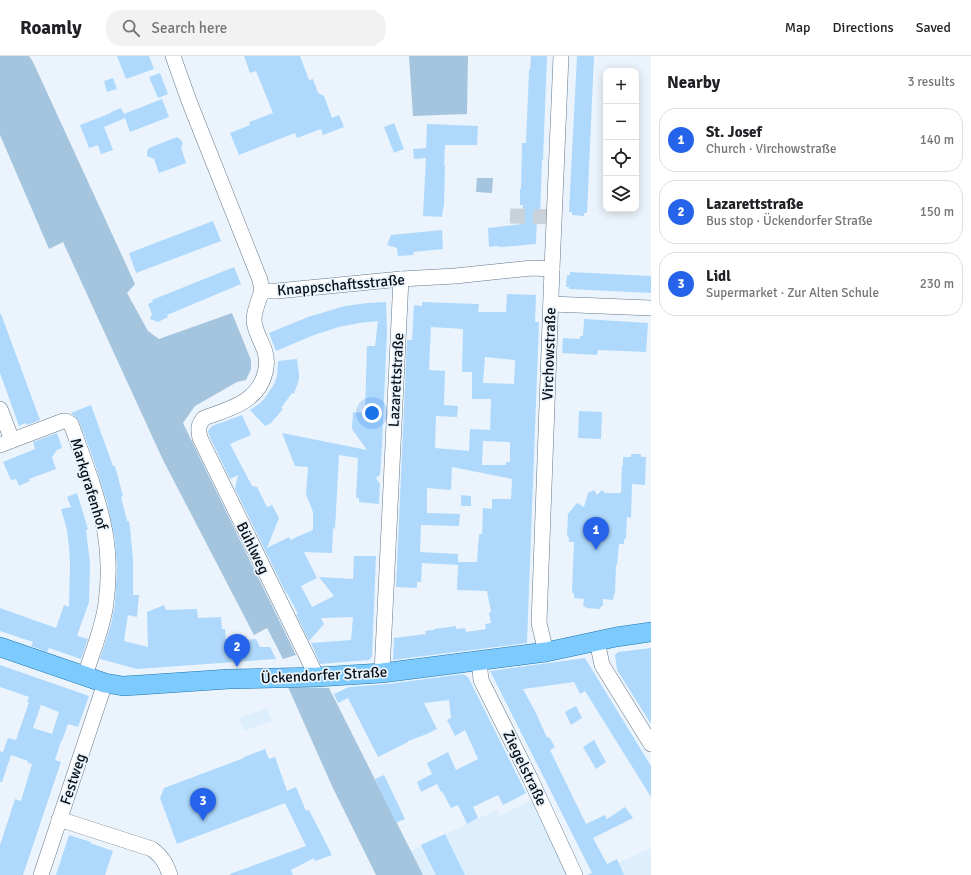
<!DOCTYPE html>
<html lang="en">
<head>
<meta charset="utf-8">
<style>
	:root { --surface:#fff; --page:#f2f2f2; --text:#202124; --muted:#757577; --line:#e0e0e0; --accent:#2563eb }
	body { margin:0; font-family:Signika,sans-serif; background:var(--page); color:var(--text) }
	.controls { position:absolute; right:12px; top:12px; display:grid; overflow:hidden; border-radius:8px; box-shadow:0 2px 10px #0003 }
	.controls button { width:36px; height:36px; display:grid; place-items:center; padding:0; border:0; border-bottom:1px solid var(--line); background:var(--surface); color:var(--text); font:20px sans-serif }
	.you { position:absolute; left:372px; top:357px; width:14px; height:14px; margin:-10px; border:3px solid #fff; border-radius:50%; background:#1a73e8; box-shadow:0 0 0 6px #1a73e833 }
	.badge { display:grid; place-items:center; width:26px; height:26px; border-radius:50%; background:var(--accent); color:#fff; font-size:13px; font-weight:700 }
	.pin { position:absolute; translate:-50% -33px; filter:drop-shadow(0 1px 2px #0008) }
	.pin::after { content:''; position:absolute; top:21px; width:14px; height:12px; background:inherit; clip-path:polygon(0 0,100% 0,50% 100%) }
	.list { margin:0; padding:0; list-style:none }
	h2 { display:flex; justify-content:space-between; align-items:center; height:52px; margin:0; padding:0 16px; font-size:17px }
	h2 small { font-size:13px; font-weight:400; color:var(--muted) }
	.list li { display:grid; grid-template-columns:26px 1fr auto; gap:12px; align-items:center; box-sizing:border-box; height:64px; margin:0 8px 8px; padding:0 8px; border:1px solid var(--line); border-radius:16px }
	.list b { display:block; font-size:15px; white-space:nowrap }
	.list p { margin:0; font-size:13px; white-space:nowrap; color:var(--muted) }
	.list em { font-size:13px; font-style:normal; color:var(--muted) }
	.icon { flex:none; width:22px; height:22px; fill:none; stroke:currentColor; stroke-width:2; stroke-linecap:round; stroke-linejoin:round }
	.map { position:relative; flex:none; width:651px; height:819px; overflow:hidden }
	header { display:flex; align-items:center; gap:24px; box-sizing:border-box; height:56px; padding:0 20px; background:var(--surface); border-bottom:1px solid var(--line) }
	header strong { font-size:19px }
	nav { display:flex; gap:22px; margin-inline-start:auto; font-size:14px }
	.search { width:280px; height:36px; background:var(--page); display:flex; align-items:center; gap:10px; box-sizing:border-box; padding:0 14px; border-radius:16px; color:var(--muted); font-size:15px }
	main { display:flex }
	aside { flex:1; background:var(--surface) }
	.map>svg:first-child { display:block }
	.built { fill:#ddeefd }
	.green { fill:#a5c4de }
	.building { fill:#aed9fd; fill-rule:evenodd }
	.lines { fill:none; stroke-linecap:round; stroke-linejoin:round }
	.minor-tunnel { stroke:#c9d2da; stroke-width:15; stroke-dasharray:15 8; stroke-linecap:butt }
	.minor-casing { stroke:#647889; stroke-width:16 }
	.major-casing { stroke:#1c74ac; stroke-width:20 }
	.minor { stroke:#fff; stroke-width:15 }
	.major { stroke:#7dcbfe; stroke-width:19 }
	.labels { text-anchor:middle; stroke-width:3.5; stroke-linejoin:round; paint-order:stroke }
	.street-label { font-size:15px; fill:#091117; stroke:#ebf4fc }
</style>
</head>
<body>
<header>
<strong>Roamly</strong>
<div class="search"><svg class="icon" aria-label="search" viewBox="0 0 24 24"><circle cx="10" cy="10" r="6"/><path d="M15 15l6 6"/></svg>Search here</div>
<nav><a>Map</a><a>Directions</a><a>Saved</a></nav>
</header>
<main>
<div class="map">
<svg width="651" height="819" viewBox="0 0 651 819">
	<rect width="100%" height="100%" fill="#ebf4fc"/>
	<g class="built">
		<polygon points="267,652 272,665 244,675 239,662"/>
		<polygon points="532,744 571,819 423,819 410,795 497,754 500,760"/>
		<polygon points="650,792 651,795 651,819 594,819"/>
	</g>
	<g class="green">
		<polygon points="0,0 29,0 33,6 135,228 127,237 148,275 159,283 232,257 251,304 251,313 246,324 237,326 195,350 183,367 296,599 283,603 267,572 254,579 163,404 63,186 49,193 0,79"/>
		<polygon points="409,0 468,0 467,58 413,60"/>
		<polygon points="477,122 493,122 492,137 476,136"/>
		<polygon points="288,631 329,632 423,819 376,819 332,730"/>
	</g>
	<g class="building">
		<polygon points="117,0 149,0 154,13 126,23"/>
		<polygon points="244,0 300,0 309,24 313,23 318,37 324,40 332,62 339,59 344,71 323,79 321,73 297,82 295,77 239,99 230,77 250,69 249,66 273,57 256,15 250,17"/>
		<polygon points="531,0 547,0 543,104 542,104 540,160 537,160 536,188 501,191 497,190 489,191 488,172 522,168 523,149 520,149 520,133 521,133 522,87 526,87 529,14 530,14"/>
		<polygon points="577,0 594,0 587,157 584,157 584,160 572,159 572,156 569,156"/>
		<polygon points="160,17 168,38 158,42 149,21"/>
		<polygon points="113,22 117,33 107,36 104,25"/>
		<polygon points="162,43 169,61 130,76 125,62 104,71 113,94 101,98 98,89 89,92 80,69 111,57 111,56 121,52 124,58"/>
		<polygon points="394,67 404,93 394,97 384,71"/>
		<polygon points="427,68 478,70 477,89 445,89 444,109 445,109 444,150 443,153 442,161 423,160 426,102 414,103 413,93 426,92"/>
		<polygon points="177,81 181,84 183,88 181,91 186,107 159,117 154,103 147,100 147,95 149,92"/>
		<polygon points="213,165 221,185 136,217 129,197"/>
		<polygon points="442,174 443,193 413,196 414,199 398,200 397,192 387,189 391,179"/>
		<polygon points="234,211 241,228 167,259 168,261 158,266 150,263 152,258 148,248 153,246 152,244"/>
		<polygon points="570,216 651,220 651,237 569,233 569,231 566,231 567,219 570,219"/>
		<path d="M 507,238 L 536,239 L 535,266 L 539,266 L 527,587 L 393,604 L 394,582 L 426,578 L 425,575 L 434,574 L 434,573 L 456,570 L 456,573 L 465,572 L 466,576 L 486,573 L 485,568 L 491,567 L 489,557 L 491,556 L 487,535 L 457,534 L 458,509 L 422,507 L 421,526 L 417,526 L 417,532 L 396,531 L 407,284 L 412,284 L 414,249 L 422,250 L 422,246 L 479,248 L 478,256 L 506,256 ZM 431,271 L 463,273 L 462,316 L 472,316 L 472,343 L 491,343 L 490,374 L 470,373 L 469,395 L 435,392 L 436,360 L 457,361 L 458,350 L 444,349 L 445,315 L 429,314 ZM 485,301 L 515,304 L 514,328 L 483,327 ZM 483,385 L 510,386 L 510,406 L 506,406 L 506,409 L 482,409 ZM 452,411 L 512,423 L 511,443 L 492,443 L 492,453 L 483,452 L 482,478 L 479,478 L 477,506 L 458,506 L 458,498 L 420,496 L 421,469 L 459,470 L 460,458 L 427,457 L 427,432 L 451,434 Z"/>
		<polygon points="386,246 387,275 382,390 380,419 376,422 380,428 379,448 359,446 359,442 356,442 358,402 339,399 335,473 333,472 332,497 304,496 317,522 301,530 312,551 334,540 319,521 353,523 354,500 376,500 372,601 369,604 320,608 311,587 351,584 353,561 321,562 324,568 309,585 296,558 298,558 287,537 286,537 235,433 238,419 230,423 209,379 208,375 212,370 242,359 251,379 230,388 252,430 257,431 267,451 272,449 279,462 267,492 289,481 290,484 313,474 313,456 306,438 308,411 295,410 282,377 367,394 352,373 353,356 365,357 367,290 375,290 378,265 359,267 339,271 314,279 276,295 269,277 308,261 345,250 368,247"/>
		<polygon points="0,258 1,258 40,364 27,369 26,367 19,370 0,317"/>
		<polygon points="584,263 648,267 646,296 598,294 597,299 562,297 563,282 580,283 580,280 583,280"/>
		<polygon points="297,303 299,318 299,323 294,338 292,337 281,352 283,353 271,367 265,370 250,354 259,348 265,342 274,328 277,320 278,305"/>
		<polygon points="91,349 113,410 115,410 123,440 121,441 127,465 129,465 130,472 133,503 133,539 139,539 137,561 128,559 124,585 148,591 147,556 164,549 166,554 197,553 198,562 221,561 222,573 225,573 226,583 244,582 244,584 256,583 260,591 270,591 276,603 137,613 100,603 111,568 115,548 117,512 115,484 107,446 94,405 79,365 71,357"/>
		<polygon points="579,355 602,356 601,383 578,382"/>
		<polygon points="57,377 62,392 57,394 52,401 56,413 29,423 30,425 19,430 16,423 11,424 3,406 35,393 33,386"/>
		<polygon points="631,398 641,398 641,401 646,401 645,429 632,428 631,462 627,461 626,482 624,484 624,488 619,488 617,509 616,509 615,538 614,538 613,544 603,543 603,550 601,550 600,553 586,552 586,551 583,550 584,543 574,542 574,538 572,536 574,486 569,486 569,482 567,479 568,458 577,447 584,451 588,437 594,434 597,439 602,434 605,437 621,437 622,410 623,410 623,401 631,401"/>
		<polygon points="77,437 88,473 86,474 90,507 89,546 77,580 88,583 81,603 49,592 47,596 31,590 33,586 0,575 0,552 56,572 64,549 69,551 70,508 69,491 67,474 61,453 71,451 67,441"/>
		<polygon points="461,439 471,440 471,450 461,450"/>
		<polygon points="651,592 651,668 617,614 615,599 618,596"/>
		<polygon points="585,602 651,710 651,741 585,635 580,638 574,626 523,633 536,657 547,682 549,681 555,691 550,694 586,768 605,759 607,763 625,751 633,762 593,782 607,808 617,803 624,819 587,819 592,817 490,615"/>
		<path d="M 0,609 L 89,640 L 78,671 L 68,668 L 62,685 L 61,685 L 55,704 L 61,706 L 23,819 L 0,819 L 0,789 L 15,743 L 21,745 L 32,708 L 28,707 L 28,705 L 11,699 L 2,726 L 0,726 L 0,695 L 3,696 L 8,682 L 16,684 L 29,646 L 27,646 L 29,641 L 0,631 ZM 41,649 L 59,656 L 52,678 L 33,672 Z"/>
		<polygon points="463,618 468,621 526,737 503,749 498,739 473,751 478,762 467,768 458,749 451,752 442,735 441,736 437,728 421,736 417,726 432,718 427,707 448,696 456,714 478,703 465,674 455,680 447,664 451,662 449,644 424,647 437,673 427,678 408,685 408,686 378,701 348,642 338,647 334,638 349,631 388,628"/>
		<polygon points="576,650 582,662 571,669 565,656"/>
		<polygon points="594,684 606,706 596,713 583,691"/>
		<polygon points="265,693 269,703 275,701 287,735 296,731 306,755 309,754 332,799 315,805 314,802 291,814 293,819 230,819 230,818 306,790 285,747 177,788 160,742 164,732 244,702 244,701"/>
		<polygon points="384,719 405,763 396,767 375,723"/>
		<polygon points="445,778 465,819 436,819 421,789"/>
		<polygon points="69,779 91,786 90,787 113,795 105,819 56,819"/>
	</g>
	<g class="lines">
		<polyline class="minor-tunnel" points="510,160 554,161"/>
		<g class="minor-casing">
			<g id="minor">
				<polyline points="173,0 189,45 260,224 262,235 277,235 401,223 455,220 532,212 552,213"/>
				<path d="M 262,235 C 259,243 254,255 254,264 C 254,274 262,286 265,296 C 267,303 267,310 265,317 C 258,346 229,353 204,362 C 198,369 198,373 200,382 L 317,621"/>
				<polyline points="551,248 651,252"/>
				<polyline points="0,353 12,384"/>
				<path d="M 0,389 L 63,365 L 66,365 L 71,368 C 84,404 98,439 105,476 C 109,499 109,524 106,547 C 103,572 92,596 85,620"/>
				<polyline points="597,585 602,609 651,688"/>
				<polyline points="546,596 539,567 552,213 561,0"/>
				<polyline points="479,605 481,624 530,722 575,819"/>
				<polyline points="382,617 401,223"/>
				<path d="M 59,763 L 152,793 C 163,802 165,806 170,819"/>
				<polyline points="41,819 105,627"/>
			</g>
		</g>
		<g class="major-casing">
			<polyline id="major" points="0,591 105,627 123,630 140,629 229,623 317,621 382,617 546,596 616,581 651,576"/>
		</g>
		<use href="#minor" class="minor"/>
		<use href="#major" class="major"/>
	</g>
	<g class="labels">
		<g class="street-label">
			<text transform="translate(341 229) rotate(-5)" y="5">Knappschaftsstraße</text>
			<text transform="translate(549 298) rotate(-88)" y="5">Virchowstraße</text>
			<text transform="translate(396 324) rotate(-87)" y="5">Lazarettstraße</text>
			<text transform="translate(89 428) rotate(73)" y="5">Markgrafenhof</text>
			<text transform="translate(253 492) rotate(64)" y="5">Bühlweg</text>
			<text transform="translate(324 619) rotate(-3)" y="5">Ückendorfer Straße</text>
			<text transform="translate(525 712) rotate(64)" y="5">Ziegelstraße</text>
			<text transform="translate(73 723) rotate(-72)" y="5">Festweg</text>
		</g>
	</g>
</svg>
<div class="controls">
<button>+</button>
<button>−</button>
<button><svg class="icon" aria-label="locate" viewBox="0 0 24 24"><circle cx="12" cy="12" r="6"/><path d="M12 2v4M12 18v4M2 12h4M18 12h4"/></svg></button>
<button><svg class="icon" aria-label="layers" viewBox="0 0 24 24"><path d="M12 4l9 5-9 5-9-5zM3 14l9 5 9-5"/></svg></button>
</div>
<div class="you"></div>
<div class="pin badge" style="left:596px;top:494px">1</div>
<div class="pin badge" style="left:237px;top:611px">2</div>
<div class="pin badge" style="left:203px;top:765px">3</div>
</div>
<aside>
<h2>Nearby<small>3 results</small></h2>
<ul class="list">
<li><span class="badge">1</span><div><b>St. Josef</b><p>Church · Virchowstraße</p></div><em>140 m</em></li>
<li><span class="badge">2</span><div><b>Lazarettstraße</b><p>Bus stop · Ückendorfer Straße</p></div><em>150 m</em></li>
<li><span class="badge">3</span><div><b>Lidl</b><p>Supermarket · Zur Alten Schule</p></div><em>230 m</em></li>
</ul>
</aside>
</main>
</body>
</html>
